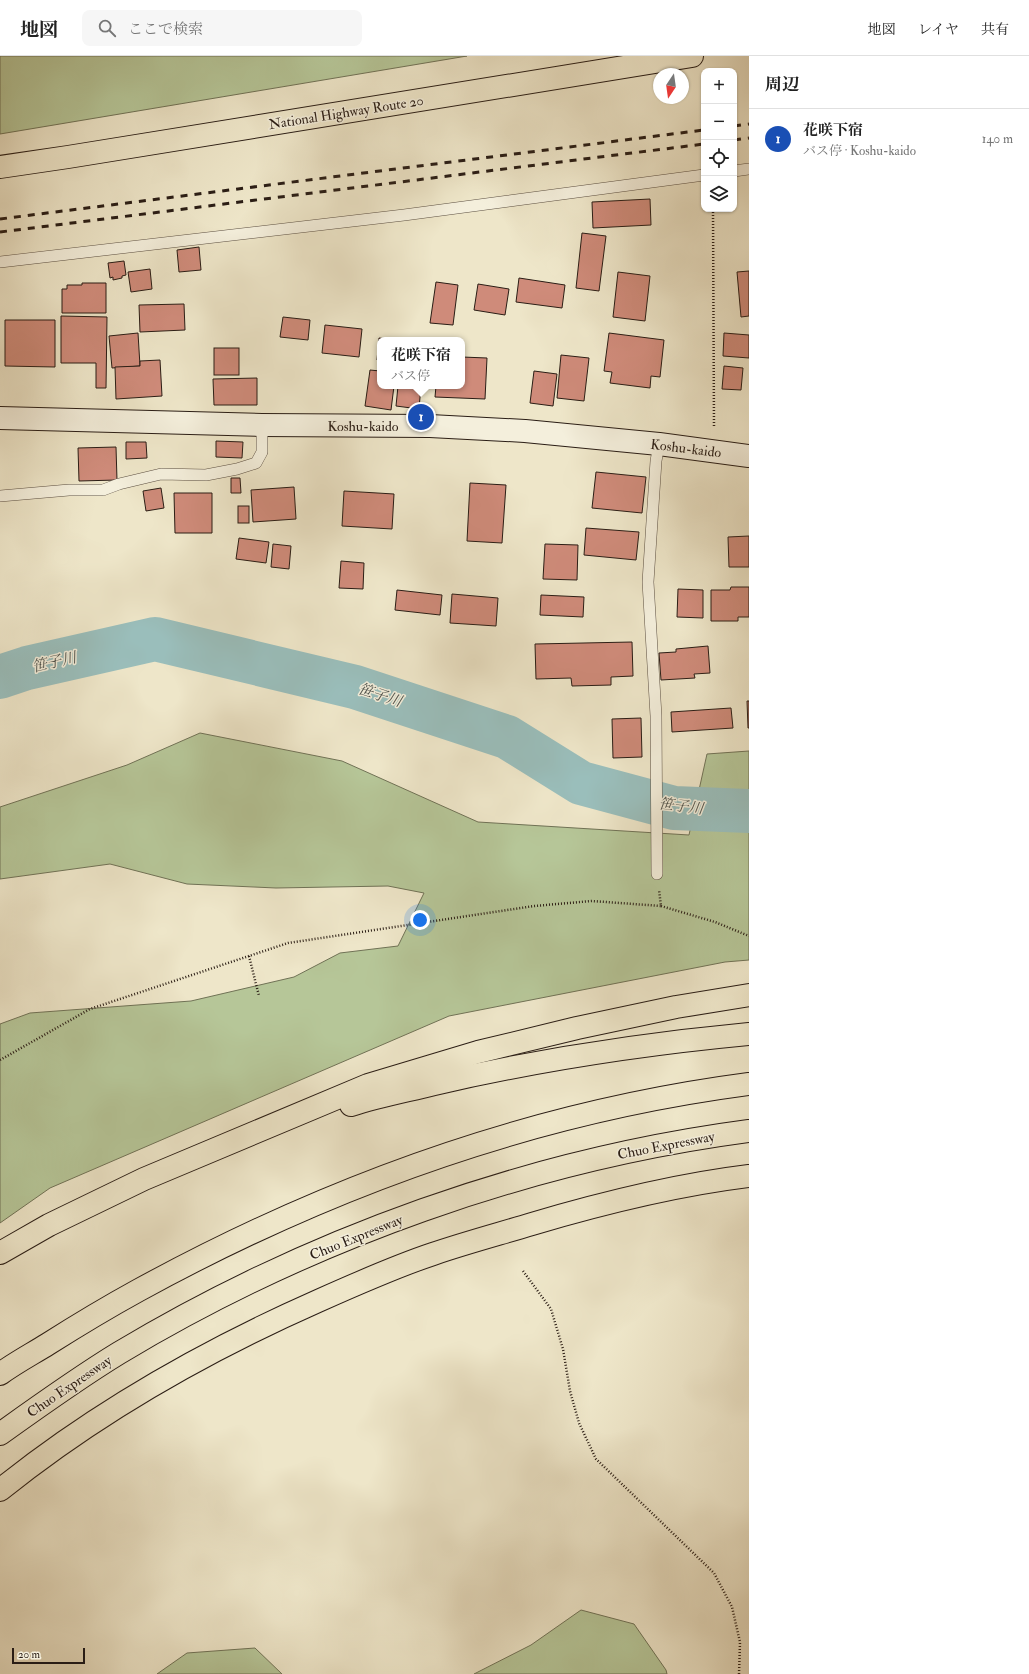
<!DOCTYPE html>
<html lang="ja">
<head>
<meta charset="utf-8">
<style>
	:root { --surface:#fff; --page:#f6f6f6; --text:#222; --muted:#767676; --line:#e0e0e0; --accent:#2563eb }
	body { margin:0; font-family:"IM FELL Double Pica","Noto Serif JP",serif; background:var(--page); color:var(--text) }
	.controls { position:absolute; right:12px; top:12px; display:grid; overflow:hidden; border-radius:8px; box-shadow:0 1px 3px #0004 }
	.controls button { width:36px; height:36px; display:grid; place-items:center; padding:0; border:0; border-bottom:1px solid var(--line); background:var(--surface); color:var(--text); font:20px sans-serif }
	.compass { position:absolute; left:653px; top:12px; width:36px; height:36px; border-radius:50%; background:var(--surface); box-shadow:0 1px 3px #0004; rotate:193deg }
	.scale { position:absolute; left:12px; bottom:10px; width:73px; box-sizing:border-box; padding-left:4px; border:2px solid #2a1d15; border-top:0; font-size:11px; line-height:14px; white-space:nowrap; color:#2a1d15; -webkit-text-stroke:3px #f4efdc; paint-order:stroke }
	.you { position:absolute; left:420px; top:864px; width:14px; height:14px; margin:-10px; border:3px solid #fff; border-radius:50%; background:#1a73e8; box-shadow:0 0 0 6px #1a73e833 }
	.badge { display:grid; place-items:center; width:26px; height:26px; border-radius:50%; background:var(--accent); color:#fff; font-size:13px; font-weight:700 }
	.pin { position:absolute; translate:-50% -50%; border:2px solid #fff; box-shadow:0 1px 4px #0006 }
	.popup { position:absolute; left:377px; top:281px; width:88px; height:52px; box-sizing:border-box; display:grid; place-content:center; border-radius:8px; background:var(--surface); filter:drop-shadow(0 1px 3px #0005); font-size:13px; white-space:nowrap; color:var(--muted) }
	.popup b { font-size:15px; color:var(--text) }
	.popup::after { content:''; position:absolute; left:50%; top:100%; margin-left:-8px; border:8px solid transparent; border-top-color:var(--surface) }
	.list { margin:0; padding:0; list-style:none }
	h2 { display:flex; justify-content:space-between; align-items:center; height:52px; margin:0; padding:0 16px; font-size:17px }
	h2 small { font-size:13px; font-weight:400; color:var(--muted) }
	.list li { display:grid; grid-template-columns:26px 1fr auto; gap:12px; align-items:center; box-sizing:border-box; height:60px; padding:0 16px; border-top:1px solid var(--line) }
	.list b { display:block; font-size:15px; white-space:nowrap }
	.list p { margin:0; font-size:13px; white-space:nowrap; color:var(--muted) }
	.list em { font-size:13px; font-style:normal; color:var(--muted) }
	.icon { flex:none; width:22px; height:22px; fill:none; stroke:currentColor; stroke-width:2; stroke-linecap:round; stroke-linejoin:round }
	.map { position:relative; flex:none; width:749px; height:1618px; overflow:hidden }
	header { display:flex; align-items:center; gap:24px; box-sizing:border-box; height:56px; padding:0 20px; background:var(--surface); border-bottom:1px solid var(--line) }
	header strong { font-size:19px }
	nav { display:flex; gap:22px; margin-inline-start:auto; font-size:14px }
	.search { width:280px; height:36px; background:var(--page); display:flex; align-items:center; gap:10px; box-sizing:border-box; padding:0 14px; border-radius:8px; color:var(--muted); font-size:15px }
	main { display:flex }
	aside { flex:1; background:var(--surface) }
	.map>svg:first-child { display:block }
	.green { fill:#b6c698; stroke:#707256 }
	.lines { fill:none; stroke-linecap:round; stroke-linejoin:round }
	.river { stroke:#9abebb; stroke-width:44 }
	.building { fill:#cf8b7a; stroke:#2a1d15 }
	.service-casing { stroke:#5b4f42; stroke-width:12 }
	.secondary-casing { stroke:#2a1d15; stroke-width:24 }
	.trunk-casing { stroke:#2a1d15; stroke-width:24 }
	.motorway-casing { stroke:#2a1d15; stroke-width:24 }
	.path { stroke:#2a1d15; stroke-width:2.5; stroke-dasharray:1 2; stroke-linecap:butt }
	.service { stroke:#f4efdc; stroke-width:11 }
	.secondary { stroke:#f4efdc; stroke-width:22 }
	.trunk { stroke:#eee6c9; stroke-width:22 }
	.motorway { stroke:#eee6c9; stroke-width:22 }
	.rail { stroke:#2a1d15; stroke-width:3; stroke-dasharray:7 7; stroke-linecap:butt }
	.labels { text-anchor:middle; stroke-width:3; stroke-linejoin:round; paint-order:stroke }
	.street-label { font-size:14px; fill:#2a1d15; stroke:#f4efdc }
	.water-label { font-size:15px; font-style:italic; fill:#51554f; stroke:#f4efdc }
</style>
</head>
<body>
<header>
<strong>地図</strong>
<div class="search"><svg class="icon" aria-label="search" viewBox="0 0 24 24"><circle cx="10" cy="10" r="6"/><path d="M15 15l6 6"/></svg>ここで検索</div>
<nav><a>地図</a><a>レイヤ</a><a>共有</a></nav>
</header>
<main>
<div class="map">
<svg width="749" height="1618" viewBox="0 0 749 1618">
	<rect width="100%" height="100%" fill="#eee6c9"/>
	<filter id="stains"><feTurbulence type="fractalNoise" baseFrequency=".005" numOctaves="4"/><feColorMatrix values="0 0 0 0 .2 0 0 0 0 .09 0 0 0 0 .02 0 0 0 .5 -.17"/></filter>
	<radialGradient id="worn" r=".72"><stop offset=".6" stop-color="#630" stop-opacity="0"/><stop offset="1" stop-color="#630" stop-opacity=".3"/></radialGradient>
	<g class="green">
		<polygon points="0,0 467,0 0,78"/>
		<polygon points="200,677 342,705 478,766 689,779 707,698 749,695 749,904 725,906 449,960 50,1132 0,1167 0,968 30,957 191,945 294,921 340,897 398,890 424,837 388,830 276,832 187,828 110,808 0,823 0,751 127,709"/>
		<polygon points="581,1554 634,1568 666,1614 667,1618 474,1618 531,1589"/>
		<polygon points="255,1592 282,1618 157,1618 187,1597"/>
	</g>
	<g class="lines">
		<polyline class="river" points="0,621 27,612 155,583 355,631 507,681 581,727 674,752 749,755"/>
	</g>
	<g class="building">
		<polygon points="650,143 651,169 593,172 592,146"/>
		<polygon points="582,177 606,180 599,235 576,232"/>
		<polygon points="199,191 201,214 179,216 177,194"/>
		<polygon points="124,205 126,219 122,220 122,222 113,224 113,221 110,222 108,207"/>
		<polygon points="150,213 152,233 131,236 128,216"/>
		<polygon points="749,215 749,260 741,261 737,216"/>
		<polygon points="618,216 650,220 645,265 613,261"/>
		<polygon points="519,222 565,229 562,252 516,246"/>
		<polygon points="436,226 458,229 453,269 430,267"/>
		<polygon points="82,227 106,227 106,257 62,257 62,233 67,233 67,229 82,229"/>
		<polygon points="478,228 509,233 505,259 474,254"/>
		<polygon points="184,248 185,274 140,276 139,249"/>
		<polygon points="61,260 107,261 106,332 96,332 96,307 61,307"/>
		<polygon points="283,261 310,264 308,284 280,281"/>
		<polygon points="5,264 55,264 55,311 5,310"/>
		<polygon points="325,269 362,273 359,301 322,297"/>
		<polygon points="138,277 140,310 112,312 109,280"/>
		<polygon points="609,277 664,284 660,321 651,320 650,332 610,327 612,316 604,315"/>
		<polygon points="724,277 749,279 749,302 723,300"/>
		<polygon points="379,282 398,284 380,284 380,304 377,304"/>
		<rect x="214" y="292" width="25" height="27"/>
		<polygon points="561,299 589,302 584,345 557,342"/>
		<polygon points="462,301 487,302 485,343 435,341 436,330 462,330"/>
		<polygon points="160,304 162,340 116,343 115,311 140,310 140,305"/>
		<polygon points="724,310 743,312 741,334 722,333"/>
		<polygon points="370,314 380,315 380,330 394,330 391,354 365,350"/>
		<polygon points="534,315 557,318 553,350 530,347"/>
		<polygon points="257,322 257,349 214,349 213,323"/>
		<polygon points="398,330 421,330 419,353 396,350"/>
		<polygon points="216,385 243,386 242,402 216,401"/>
		<polygon points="126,386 146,386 147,402 126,403"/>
		<polygon points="116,391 117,424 79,425 78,392"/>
		<polygon points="596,416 646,421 642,457 592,452"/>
		<polygon points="231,422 240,422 241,437 231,437"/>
		<polygon points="470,427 506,429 502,487 467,485"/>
		<polygon points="294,431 296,463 253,466 251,434"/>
		<polygon points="161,432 164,452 146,455 143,435"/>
		<polygon points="344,435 394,438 392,473 342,470"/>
		<polygon points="174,437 212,437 212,477 175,477"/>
		<rect x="238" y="450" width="11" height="17"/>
		<polygon points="586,472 639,476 636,504 584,499"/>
		<polygon points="749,480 749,511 729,511 728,481"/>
		<polygon points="239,482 269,486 266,507 236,503"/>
		<polygon points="273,488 291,490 289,513 271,511"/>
		<polygon points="545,488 578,489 577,524 543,523"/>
		<polygon points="341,505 364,507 363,533 339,532"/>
		<polygon points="731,531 749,531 749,561 738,561 738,565 711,565 711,534 730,534"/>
		<polygon points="678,533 703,534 703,562 677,561"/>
		<polygon points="397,534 442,539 440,559 395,554"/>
		<polygon points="452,538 498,542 496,570 450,567"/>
		<polygon points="541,539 584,541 583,561 540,559"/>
		<polygon points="632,586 633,620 611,621 611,629 572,630 571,622 536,623 535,588"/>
		<polygon points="708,590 710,617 694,618 695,622 661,624 659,597 676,596 676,593"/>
		<polygon points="747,645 749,645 749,672 748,672"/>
		<polygon points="731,652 733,672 672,676 671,656"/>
		<polygon points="641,662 642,701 613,702 612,663"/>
	</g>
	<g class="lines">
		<g class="service-casing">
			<g id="service">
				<polyline points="734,115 749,113"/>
				<polyline points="0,206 404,159 704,119"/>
				<polyline points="0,440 69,434 103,434 119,428 161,418 206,419 237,413 256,407 262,396 262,369"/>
				<polyline points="657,818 656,660 648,526 656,405 659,388"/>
			</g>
		</g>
		<g class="secondary-casing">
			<polyline id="secondary" points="0,362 262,369 430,370 525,375 659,388 749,400"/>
		</g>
		<g class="trunk-casing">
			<polyline id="trunk" points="0,111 68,101 692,0"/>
		</g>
		<g class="motorway-casing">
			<g id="motorway">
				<path d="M 351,1049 C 379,1040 406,1035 434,1028 C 538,1004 643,988 749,978"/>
				<polyline points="0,1197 49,1169 144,1123 368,1029 478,996 577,972 676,951 749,939"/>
				<path d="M 0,1318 C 15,1307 32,1298 48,1288 C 78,1269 108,1251 139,1234 C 329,1130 534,1056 749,1028"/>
				<path d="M 0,1378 C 39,1350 78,1322 119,1297 C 309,1183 529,1104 749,1075"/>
				<path d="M 0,1434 C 97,1356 205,1295 318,1245 C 356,1228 394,1211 433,1198 C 465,1187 499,1178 532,1168 C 603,1147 675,1129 749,1120"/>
			</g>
		</g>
		<g class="path">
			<polyline points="713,153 714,372"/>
			<polyline points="661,850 715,866 749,880"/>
			<polyline points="249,900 259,940"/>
			<polyline points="0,1004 90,953 288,887 534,850 592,845 661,850 659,834"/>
			<polyline points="523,1215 551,1253 563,1293 570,1335 579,1367 596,1403 714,1517 732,1551 740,1586 739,1618"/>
		</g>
		<use href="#service" class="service"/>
		<use href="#secondary" class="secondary"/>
		<use href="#trunk" class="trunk"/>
		<use href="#motorway" class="motorway"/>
		<g class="rail">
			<polyline points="734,70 749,68"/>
			<polyline points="734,84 749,82"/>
			<polyline points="0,163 704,74"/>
			<polyline points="0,176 704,88"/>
		</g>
	</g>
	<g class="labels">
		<g class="street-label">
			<text transform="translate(346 56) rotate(-9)" y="5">National Highway Route 20</text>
			<text x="363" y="375">Koshu-kaido</text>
			<text transform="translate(686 392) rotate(7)" y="5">Koshu-kaido</text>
			<text transform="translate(666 1089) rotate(-11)" y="5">Chuo Expressway</text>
			<text transform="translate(356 1181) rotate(-22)" y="5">Chuo Expressway</text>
			<text transform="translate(69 1330) rotate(-34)" y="5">Chuo Expressway</text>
		</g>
		<g class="water-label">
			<text transform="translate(54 606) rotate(-13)" y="5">笹子川</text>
			<text transform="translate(380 639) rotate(18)" y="5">笹子川</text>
			<text transform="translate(681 750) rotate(7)" y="5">笹子川</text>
		</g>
	</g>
	<rect width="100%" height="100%" filter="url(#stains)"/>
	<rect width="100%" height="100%" fill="url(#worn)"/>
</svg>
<div class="controls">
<button>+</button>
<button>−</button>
<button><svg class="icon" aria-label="locate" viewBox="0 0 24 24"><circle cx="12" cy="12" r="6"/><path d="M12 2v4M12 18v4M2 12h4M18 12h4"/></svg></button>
<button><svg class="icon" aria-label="layers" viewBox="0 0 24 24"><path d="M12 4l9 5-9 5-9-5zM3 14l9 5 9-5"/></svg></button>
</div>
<svg class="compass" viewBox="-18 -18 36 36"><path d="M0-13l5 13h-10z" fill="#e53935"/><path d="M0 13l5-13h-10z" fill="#767676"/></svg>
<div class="scale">20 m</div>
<div class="you"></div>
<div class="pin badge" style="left:421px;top:361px;background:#1a4fb4">1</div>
<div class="popup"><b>花咲下宿</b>バス停</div>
</div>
<aside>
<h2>周辺<small></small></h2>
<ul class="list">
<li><span class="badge" style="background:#1a4fb4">1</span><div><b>花咲下宿</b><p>バス停 · Koshu-kaido</p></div><em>140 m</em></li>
</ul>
</aside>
</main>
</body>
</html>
